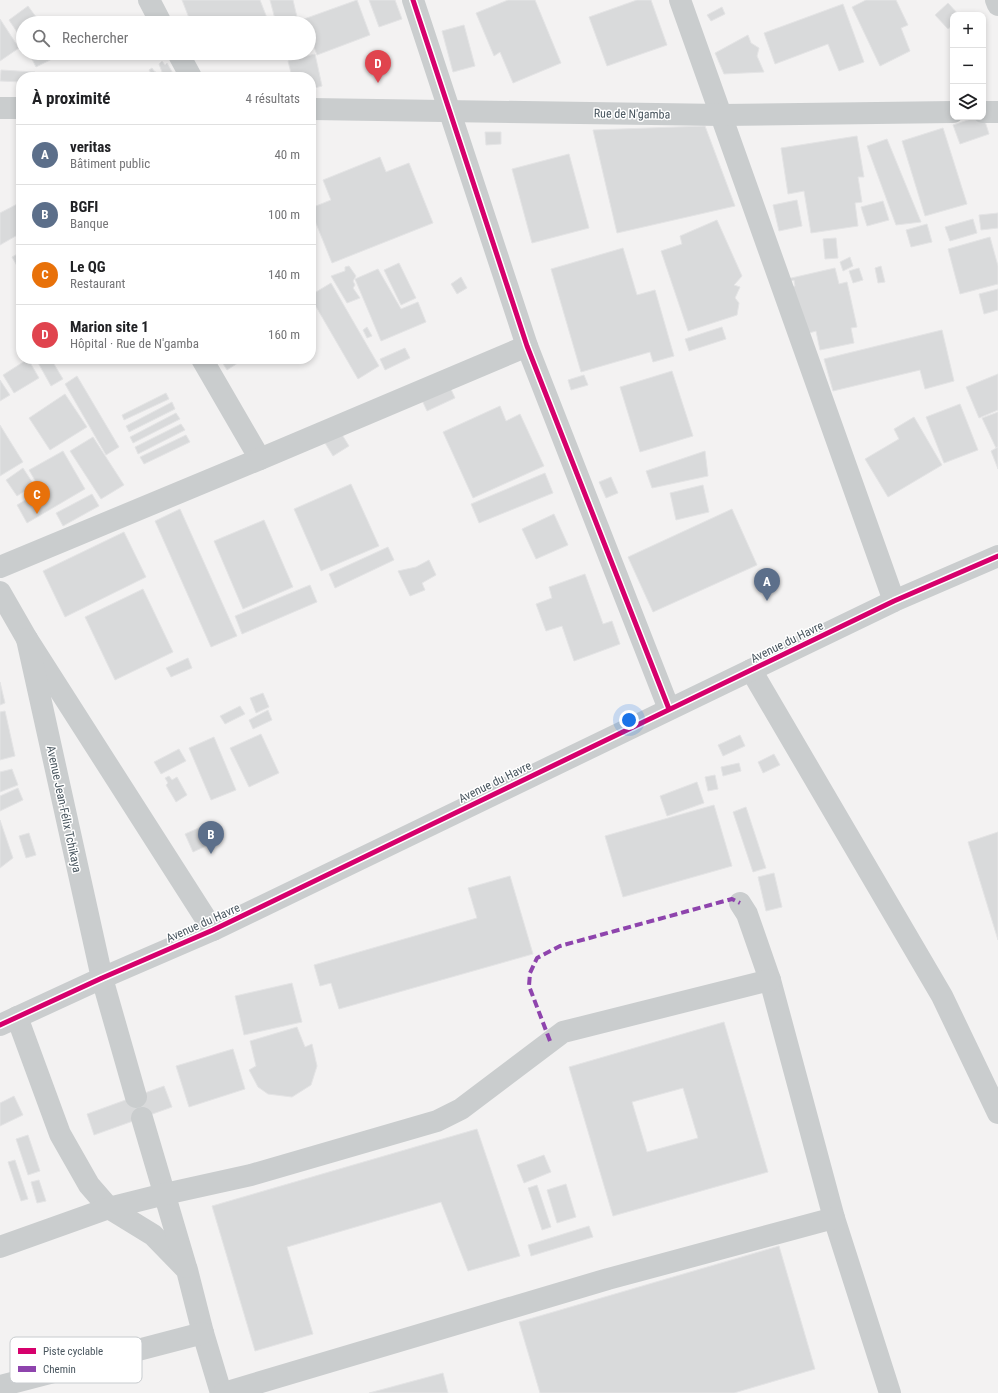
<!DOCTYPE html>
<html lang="fr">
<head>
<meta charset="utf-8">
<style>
	:root { --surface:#fff; --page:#f2f2f2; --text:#202124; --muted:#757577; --line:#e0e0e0; --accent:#db2777 }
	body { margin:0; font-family:"Roboto Condensed",sans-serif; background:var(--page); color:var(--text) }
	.controls { position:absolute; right:12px; top:12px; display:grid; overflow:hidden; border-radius:8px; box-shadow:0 2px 6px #0003 }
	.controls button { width:36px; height:36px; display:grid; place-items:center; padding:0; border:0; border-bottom:1px solid var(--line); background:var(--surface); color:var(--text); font:20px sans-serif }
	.you { position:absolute; left:629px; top:720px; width:14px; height:14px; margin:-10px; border:3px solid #fff; border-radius:50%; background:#1a73e8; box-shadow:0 0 0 6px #1a73e833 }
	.badge { display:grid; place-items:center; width:26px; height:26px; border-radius:50%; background:var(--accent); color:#fff; font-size:13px; font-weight:700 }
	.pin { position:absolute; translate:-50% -33px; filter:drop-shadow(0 1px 2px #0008) }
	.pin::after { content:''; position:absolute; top:21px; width:14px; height:12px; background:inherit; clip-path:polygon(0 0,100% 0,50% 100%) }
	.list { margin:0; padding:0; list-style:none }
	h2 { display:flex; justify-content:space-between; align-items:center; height:52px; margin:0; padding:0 16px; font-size:17px }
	h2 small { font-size:13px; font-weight:400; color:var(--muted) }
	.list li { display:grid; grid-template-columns:26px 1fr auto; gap:12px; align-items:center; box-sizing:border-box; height:60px; padding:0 16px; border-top:1px solid var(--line) }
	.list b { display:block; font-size:15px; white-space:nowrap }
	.list p { margin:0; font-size:13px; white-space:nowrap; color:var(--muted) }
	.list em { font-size:13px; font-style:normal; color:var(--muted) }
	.icon { flex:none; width:22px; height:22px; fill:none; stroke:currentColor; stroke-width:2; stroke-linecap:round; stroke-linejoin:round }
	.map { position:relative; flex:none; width:998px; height:1393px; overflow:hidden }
	.search { position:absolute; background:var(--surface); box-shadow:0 2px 6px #0003; left:16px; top:16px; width:300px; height:44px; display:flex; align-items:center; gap:10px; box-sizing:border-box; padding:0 14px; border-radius:22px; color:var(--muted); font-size:15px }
	.panel { position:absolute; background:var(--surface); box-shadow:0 2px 6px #0003; left:16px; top:72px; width:300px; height:292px; border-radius:16px }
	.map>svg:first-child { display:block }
	.building { fill:#d9dadb; stroke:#e4e4e5; fill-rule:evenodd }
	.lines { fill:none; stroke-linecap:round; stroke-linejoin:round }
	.minor { stroke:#cacdce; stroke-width:22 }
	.quiet { stroke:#8e44ad; stroke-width:4; stroke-dasharray:8 4; stroke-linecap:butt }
	.cycleway-casing { stroke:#fff; stroke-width:8 }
	.cycleway { stroke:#d6006c; stroke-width:5 }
	.labels { text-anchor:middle; stroke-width:3; stroke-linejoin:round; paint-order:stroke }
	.street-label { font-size:12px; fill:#49565f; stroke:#fff }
	.key { fill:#fff; stroke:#c8cccf; stroke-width:1 }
	.key-label { font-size:11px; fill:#49565f }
</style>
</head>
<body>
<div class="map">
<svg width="998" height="1393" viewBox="0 0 998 1393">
	<rect width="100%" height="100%" fill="#f3f2f2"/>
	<g class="building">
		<polygon points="182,0 260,0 269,23 191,23"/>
		<polygon points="270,0 293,0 297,17 276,23"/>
		<polygon points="357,0 370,35 317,55 309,33 309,23 305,23 304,19"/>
		<polygon points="369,0 395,0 402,19 379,27"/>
		<polygon points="508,0 535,0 561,63 513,83 500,52 494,56 476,13"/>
		<polygon points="637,0 651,0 667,45 607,66 589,17"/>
		<polygon points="866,0 896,0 908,25 901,28 910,51 880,66 852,7"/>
		<polygon points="948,3 959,15 953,15 953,25 948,29 935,15"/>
		<polygon points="843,4 864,62 839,71 828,44 775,64 764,33"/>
		<polygon points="28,6 39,21 36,23 23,23 23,32 19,35 9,20"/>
		<polygon points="722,7 725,14 711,21 707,15"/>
		<polygon points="0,19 19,48 0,61"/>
		<polygon points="464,25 475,66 453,72 442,31"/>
		<polygon points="748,35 751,43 759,48 757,56 764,72 724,74 715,53"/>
		<polygon points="29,53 51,53 54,58 36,67"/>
		<polygon points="315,54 322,86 311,89 311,77 292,77 288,61"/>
		<polygon points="162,61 165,65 167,63 175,77 151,77 149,74 151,73 149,70 152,68 154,71 159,74 162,72 159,64"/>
		<polygon points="1,70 35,72 35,77 21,77 21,82 0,81"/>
		<polygon points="983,115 989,134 960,144 953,125"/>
		<polygon points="705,126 735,206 617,233 593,130"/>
		<polygon points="943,128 967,204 925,216 902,141"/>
		<polygon points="485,132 501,132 501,144 486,145"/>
		<polygon points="857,136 864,177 858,177 862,202 855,203 858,226 811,233 804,191 788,194 781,148"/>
		<polygon points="887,139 921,222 896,225 867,146"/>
		<polygon points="569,154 589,228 532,243 512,169"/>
		<polygon points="380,157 386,172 409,163 433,223 332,263 311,211 311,208 331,200 323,180"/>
		<polygon points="797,200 802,226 779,231 773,205"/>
		<polygon points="883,201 889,220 867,226 861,207"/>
		<polygon points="21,202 21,233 0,245 0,213"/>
		<polygon points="998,213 998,228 981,230 979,215"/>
		<polygon points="973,219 977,233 950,241 945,227"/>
		<polygon points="717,220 742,276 734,285 740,287 735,298 739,303 737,315 688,331 661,251 682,244 680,236"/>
		<polygon points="927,224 932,242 911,247 906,230"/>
		<polygon points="990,237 998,266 998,284 960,294 948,249"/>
		<polygon points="836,238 838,258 825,259 823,239"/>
		<polygon points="623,248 637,295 655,290 674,356 653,362 650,352 581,372 551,269"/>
		<polygon points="21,252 21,273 12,257"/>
		<polygon points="850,257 853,266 843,271 840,262"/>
		<polygon points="399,263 416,298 401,305 384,270"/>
		<polygon points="349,266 356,276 353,281 355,285 353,288 360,298 347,303 331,276 345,271 345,267"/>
		<polygon points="881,266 885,282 878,283 875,268"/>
		<polygon points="835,268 839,284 847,282 857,327 851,328 854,343 820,350 816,331 802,335 791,287 795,286 794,280 788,282 787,279"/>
		<polygon points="859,268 863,280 853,283 849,271"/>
		<polygon points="378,269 401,309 418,302 426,322 381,341 355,279"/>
		<polygon points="461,277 467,288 457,294 451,284"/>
		<polygon points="331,283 379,366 358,379 311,298 311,295"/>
		<polygon points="998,289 998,310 984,314 979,294"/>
		<polygon points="367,327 372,336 367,338 363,330"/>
		<polygon points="722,327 726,339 689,351 685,339"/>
		<polygon points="942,330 954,381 925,389 920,370 833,391 824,359"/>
		<polygon points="405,348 410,358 385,370 380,359"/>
		<polygon points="28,359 39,378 14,393 3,375"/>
		<polygon points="36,359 51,359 63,379 51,386"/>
		<polygon points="220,359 244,359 227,370"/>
		<polygon points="672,371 693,436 640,452 620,387"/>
		<polygon points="998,374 998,410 979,418 966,387"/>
		<polygon points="584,375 588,385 571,390 568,380"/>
		<polygon points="77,376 119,447 106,455 65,384"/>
		<polygon points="0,380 10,395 0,401"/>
		<polygon points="449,385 455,398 427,411 421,398"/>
		<polygon points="166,393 169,399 124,420 122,415"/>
		<polygon points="65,394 87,427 50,450 29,418"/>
		<polygon points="172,402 175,409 129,432 126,426"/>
		<polygon points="960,404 978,450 944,463 926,417"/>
		<polygon points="500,406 506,421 520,414 544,466 473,498 443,432"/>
		<polygon points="998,412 998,447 996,448 982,418"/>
		<polygon points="176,413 180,419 133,443 130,437"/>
		<polygon points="914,417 942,465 888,497 865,459 899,439 894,429"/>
		<polygon points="181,424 185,430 138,454 135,447"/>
		<polygon points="0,425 23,462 0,476"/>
		<polygon points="341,433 349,446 333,456 325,443"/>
		<polygon points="186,435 190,442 144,464 140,457"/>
		<polygon points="93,437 124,485 101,499 70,451"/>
		<polygon points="998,447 998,469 991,451"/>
		<polygon points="63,451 85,489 27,523 17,505 41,491 29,470"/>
		<polygon points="705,451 708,476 652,488 646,471"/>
		<polygon points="23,468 34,485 17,496 6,480"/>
		<polygon points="545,473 553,493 479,523 471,504"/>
		<polygon points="611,477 618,493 606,498 599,482"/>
		<polygon points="351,484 379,546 321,571 294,509"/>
		<polygon points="703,485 709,512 676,520 670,493"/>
		<polygon points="92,494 99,506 63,526 56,513"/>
		<polygon points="180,509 237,636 211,647 155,521"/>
		<polygon points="732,509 757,565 653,612 628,557"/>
		<polygon points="554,514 568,545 536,559 522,529"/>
		<polygon points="264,520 293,587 243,609 214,541"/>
		<polygon points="124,532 146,577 65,617 43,571"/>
		<polygon points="388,547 394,560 335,588 329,574"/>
		<polygon points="429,560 436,575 422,583 425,590 410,596 398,571 416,567"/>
		<polygon points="585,574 603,624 612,621 620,644 574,661 562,626 546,631 536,604 552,598 549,587"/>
		<polygon points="310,585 317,602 242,634 235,616"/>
		<polygon points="143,589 173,652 115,680 85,617"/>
		<polygon points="188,658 192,668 171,677 166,668"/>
		<polygon points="0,682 5,703 0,705"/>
		<polygon points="263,693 269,707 256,713 250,698"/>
		<polygon points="240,706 245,714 225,724 220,716"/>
		<polygon points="268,710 272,720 253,729 249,720"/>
		<polygon points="5,711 15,756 0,760 0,712"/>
		<polygon points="261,734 279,773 249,787 230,748"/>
		<polygon points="740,735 745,746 723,756 718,745"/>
		<polygon points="214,737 236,790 211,800 189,748"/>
		<polygon points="179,749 186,761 161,774 154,762"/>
		<polygon points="774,754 780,765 763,773 758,762"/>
		<polygon points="739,763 741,771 723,776 721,767"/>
		<polygon points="12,769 18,785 0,792 0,772"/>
		<polygon points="715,775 718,789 708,791 705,777"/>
		<polygon points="169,776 172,780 177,777 187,795 176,802 166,785 168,783 165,778"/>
		<polygon points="697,782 704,803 667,816 660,796"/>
		<polygon points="18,788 23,800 0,811 0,796"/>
		<polygon points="714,805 732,866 623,897 605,836"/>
		<polygon points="746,807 766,868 753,872 733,812"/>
		<polygon points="0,820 13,858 0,868"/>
		<polygon points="210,823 217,841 193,852 185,834"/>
		<polygon points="998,832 998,940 968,842"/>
		<polygon points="29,833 36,855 26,858 19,836"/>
		<polygon points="774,873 782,907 766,911 758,877"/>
		<polygon points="510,876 533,954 339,1009 331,983 320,986 314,965 477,918 468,888"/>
		<polygon points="292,983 302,1022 244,1035 235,996"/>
		<path d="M 724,1022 L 768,1172 L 613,1216 L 569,1067 ZM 683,1088 L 698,1138 L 647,1152 L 632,1102 Z"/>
		<polygon points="297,1027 305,1047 312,1044 317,1066 311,1085 292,1097 268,1094 258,1087 249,1070 256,1066 250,1041"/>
		<polygon points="233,1049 245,1089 189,1107 176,1066"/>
		<polygon points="164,1086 172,1107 94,1135 87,1114"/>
		<polygon points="14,1096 23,1115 0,1126 0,1103"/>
		<polygon points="477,1129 520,1256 468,1271 441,1202 287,1247 313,1334 255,1351 212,1206"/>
		<polygon points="28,1135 40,1171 28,1175 16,1139"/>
		<polygon points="544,1155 551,1172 524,1183 517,1165"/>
		<polygon points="15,1160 28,1199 21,1201 8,1162"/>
		<polygon points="39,1180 46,1201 37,1203 31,1182"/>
		<polygon points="566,1184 576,1217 557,1223 547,1190"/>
		<polygon points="537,1185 551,1227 542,1230 528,1188"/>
		<polygon points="589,1226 593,1237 531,1256 528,1245"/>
		<polygon points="779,1246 815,1369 734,1393 540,1393 519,1322"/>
		<polygon points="443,1373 448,1393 369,1393"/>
	</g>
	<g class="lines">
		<g class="minor">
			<polyline points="149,0 161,23"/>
			<polyline points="413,0 527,346 669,709"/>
			<polyline points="680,0 894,601"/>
			<polyline points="996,0 998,5"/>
			<polyline points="178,53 191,77"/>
			<polyline points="0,108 21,108"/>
			<polyline points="311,109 722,115 953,112"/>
			<polyline points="983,112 998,112"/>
			<polyline points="202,359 260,459"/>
			<polyline points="0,567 260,459 527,346"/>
			<polyline points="0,592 27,639 213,930"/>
			<polyline points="27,639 102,978 136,1097"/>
			<polyline points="751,670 942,996 998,1113"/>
			<polyline points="740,903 747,914 770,980 834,1218 890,1393"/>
			<polyline points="17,1017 60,1134 89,1185 109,1208 153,1235 187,1270 203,1333 221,1393"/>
			<polyline points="0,1025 102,978 213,930 894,601 998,556"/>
			<polyline points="142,1118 186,1267"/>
			<polyline points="0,1247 109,1208 165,1194 251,1175 437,1121 461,1109 563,1032 770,980"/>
			<polyline points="0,1386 203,1333"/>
			<polyline points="224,1393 608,1279 834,1218"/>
		</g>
		<polyline class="quiet" points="550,1041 529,986 530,973 537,958 560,946 732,899 740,903"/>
		<g class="cycleway-casing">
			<g id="cycleway">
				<polyline points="413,0 527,346 669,709"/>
				<polyline points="0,1025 102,978 213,930 894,601 998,556"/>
			</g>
		</g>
		<use href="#cycleway" class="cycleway"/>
	</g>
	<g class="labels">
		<g class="street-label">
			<text transform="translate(632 114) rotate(1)" y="4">Rue de N'gamba</text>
			<text transform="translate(787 642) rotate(-26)" y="4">Avenue du Havre</text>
			<text transform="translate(495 782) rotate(-26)" y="4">Avenue du Havre</text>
			<text transform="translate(64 809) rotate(78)" y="4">Avenue Jean-Félix Tchikaya</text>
			<text transform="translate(203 923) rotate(-24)" y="4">Avenue du Havre</text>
		</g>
	</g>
	<rect x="10" y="1337" width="132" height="46" rx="6" class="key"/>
	<rect x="18" y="1348" width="18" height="6" fill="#d6006c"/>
	<rect x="18" y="1366" width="18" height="6" fill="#8e44ad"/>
	<g class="key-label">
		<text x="43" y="1355">Piste cyclable</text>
		<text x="43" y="1373">Chemin</text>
	</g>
</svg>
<div class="controls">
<button>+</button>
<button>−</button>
<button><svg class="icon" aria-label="layers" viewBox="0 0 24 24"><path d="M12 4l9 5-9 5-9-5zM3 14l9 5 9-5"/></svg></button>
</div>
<div class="you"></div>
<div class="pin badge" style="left:767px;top:601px;background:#5c6f8a">A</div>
<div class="pin badge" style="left:211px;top:854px;background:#5c6f8a">B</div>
<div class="pin badge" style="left:37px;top:514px;background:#e8710a">C</div>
<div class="pin badge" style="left:378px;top:83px;background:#e0444e">D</div>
<div class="search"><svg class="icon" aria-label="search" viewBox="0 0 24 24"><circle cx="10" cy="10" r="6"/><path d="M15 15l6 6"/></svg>Rechercher</div>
<section class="panel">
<h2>À proximité<small>4 résultats</small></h2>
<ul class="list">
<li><span class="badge" style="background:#5c6f8a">A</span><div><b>veritas</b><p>Bâtiment public</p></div><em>40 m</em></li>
<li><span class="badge" style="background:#5c6f8a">B</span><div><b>BGFI</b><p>Banque</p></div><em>100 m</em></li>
<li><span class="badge" style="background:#e8710a">C</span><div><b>Le QG</b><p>Restaurant</p></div><em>140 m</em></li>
<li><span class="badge" style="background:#e0444e">D</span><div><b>Marion site 1</b><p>Hôpital · Rue de N'gamba</p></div><em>160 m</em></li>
</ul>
</section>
</div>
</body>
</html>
